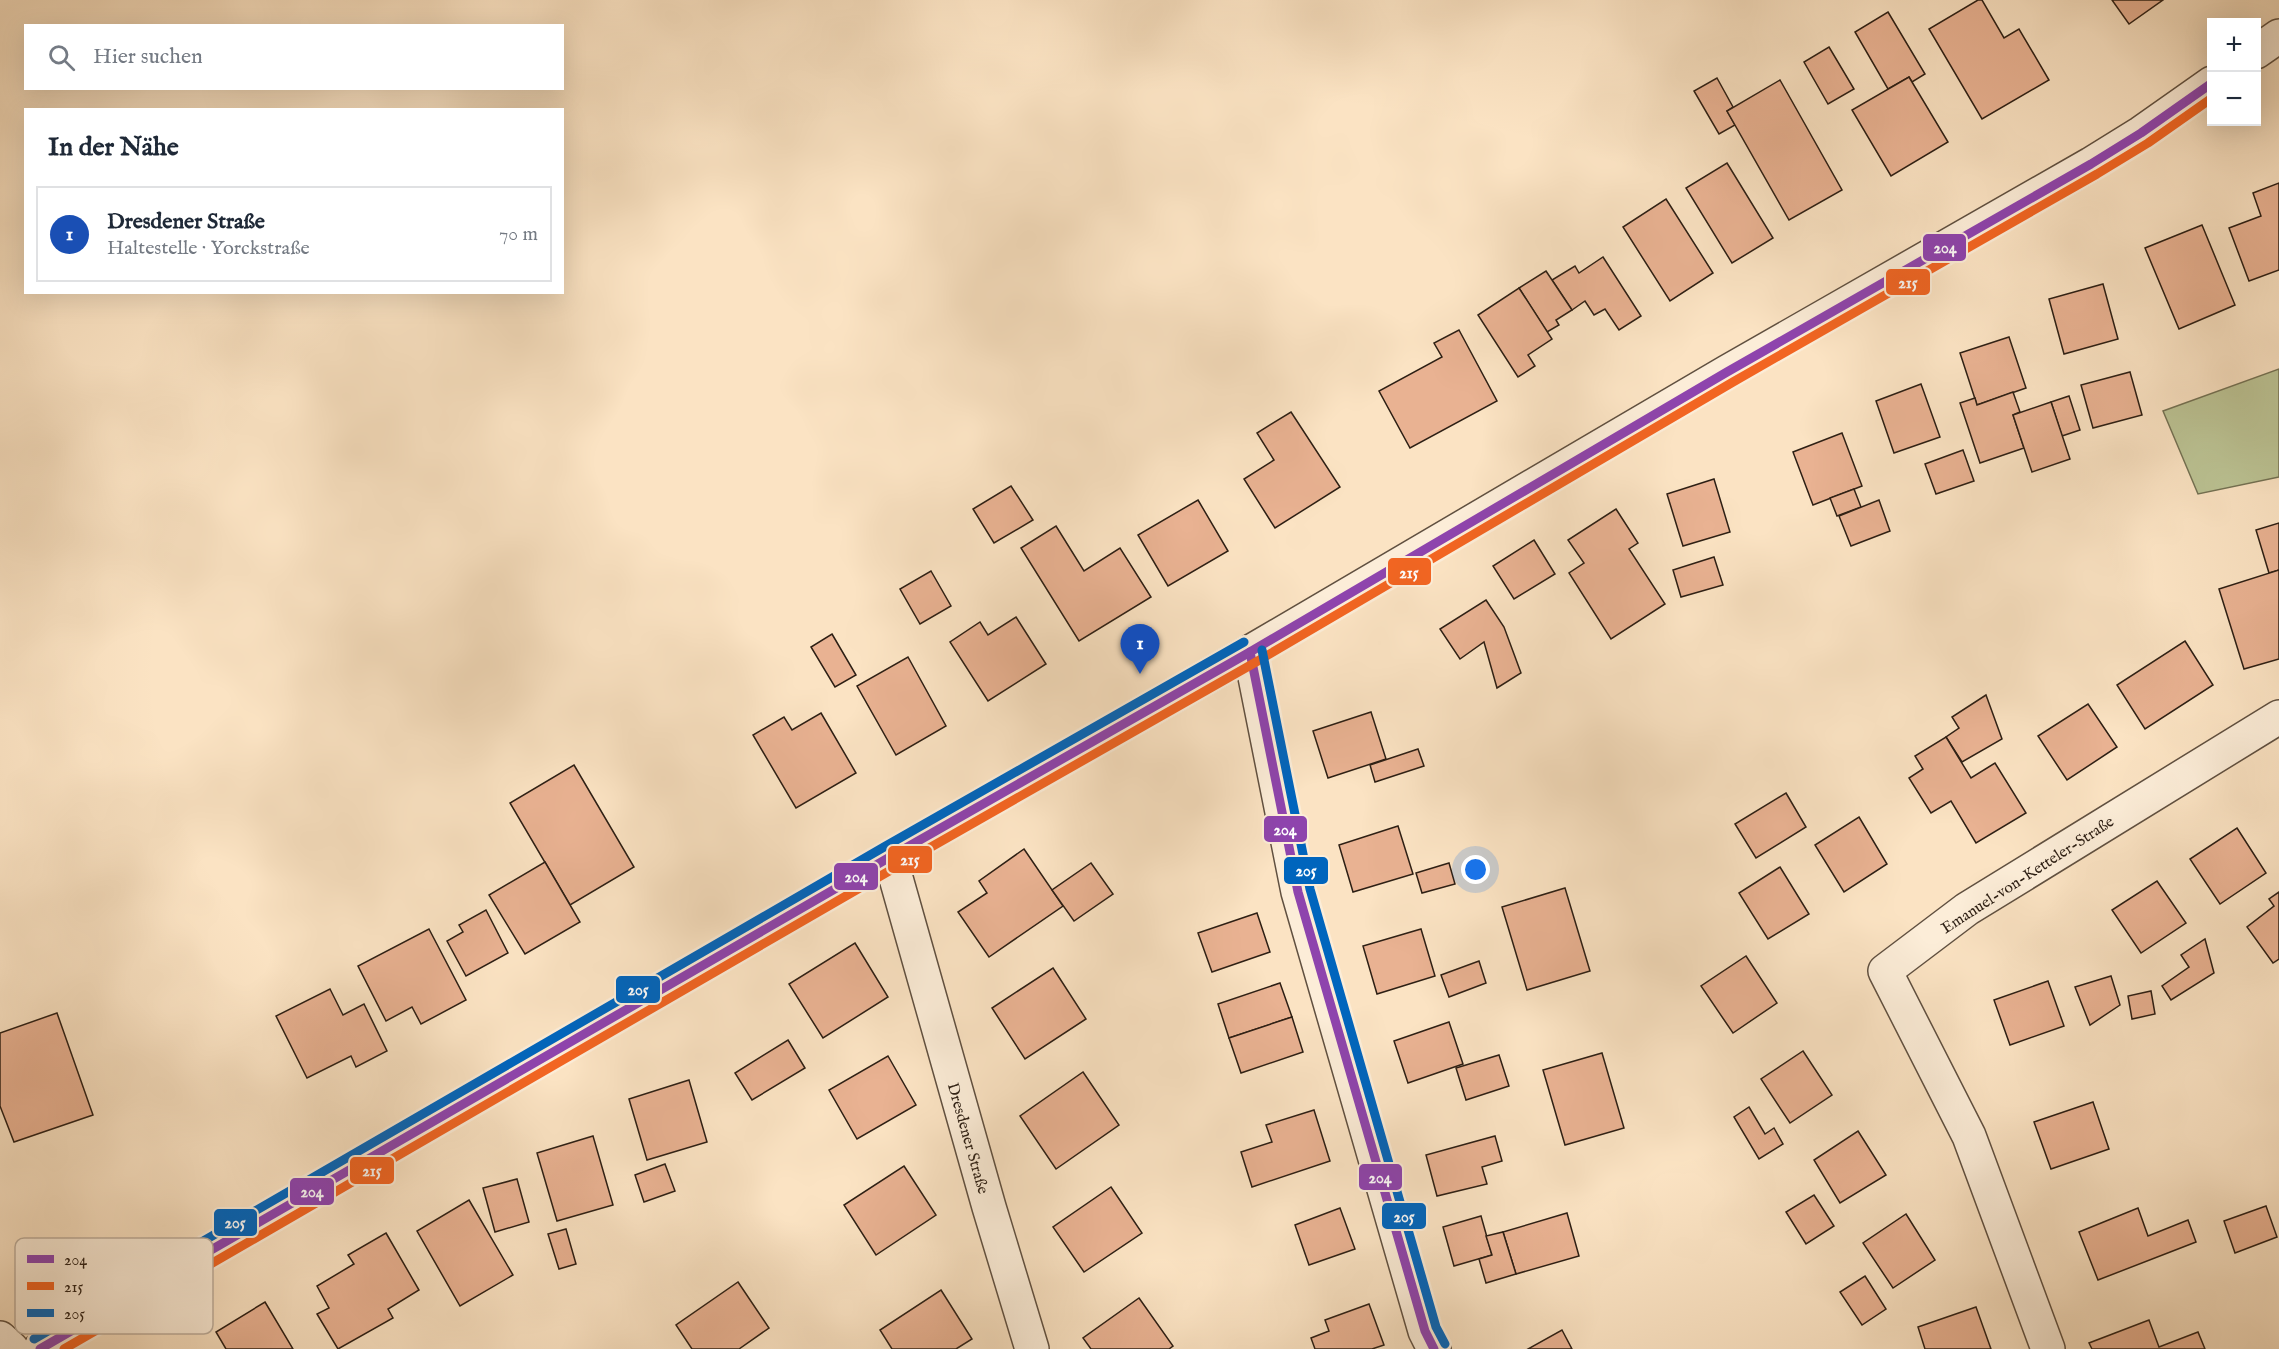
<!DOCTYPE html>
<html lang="de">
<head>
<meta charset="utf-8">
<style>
	:root { --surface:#fff; --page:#f6f6f7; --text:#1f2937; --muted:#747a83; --line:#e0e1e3; --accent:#8f2418 }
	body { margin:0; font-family:"IM FELL English",serif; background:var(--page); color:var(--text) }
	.controls { position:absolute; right:18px; top:18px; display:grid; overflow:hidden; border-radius:0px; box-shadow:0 6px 24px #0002 }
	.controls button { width:54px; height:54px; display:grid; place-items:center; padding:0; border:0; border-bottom:2px solid var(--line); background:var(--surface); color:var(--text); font:30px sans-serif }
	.you { position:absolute; left:1476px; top:870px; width:21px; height:21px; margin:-15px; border:4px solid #fff; border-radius:50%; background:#1a73e8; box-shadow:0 0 0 9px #1a73e833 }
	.badge { display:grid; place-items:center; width:39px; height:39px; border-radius:50%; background:var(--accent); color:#fff; font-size:20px; font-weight:700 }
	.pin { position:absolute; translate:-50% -50px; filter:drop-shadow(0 2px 3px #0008) }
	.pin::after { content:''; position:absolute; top:32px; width:21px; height:18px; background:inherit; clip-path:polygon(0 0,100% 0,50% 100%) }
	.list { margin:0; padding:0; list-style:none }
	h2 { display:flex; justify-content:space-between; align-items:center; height:78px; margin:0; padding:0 24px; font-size:26px }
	h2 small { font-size:20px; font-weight:400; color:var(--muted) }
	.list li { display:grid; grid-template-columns:39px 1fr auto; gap:18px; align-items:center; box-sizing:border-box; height:96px; margin:0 12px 12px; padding:0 12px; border:2px solid var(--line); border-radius:0px }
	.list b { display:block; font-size:22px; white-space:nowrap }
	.list p { margin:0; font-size:20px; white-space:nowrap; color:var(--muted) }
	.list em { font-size:20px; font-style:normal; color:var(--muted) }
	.icon { flex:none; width:33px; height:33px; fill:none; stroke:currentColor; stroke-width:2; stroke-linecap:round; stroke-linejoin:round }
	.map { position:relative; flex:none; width:2279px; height:1349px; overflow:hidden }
	.search { position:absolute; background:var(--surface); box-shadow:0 6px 24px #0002; left:24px; top:24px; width:540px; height:66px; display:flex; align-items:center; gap:15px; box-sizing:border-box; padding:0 21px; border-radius:0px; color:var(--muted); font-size:22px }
	.panel { position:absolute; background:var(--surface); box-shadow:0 6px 24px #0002; left:24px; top:108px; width:540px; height:186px; border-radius:0px }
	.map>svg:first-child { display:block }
	.green { fill:#bcc495; stroke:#747254; stroke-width:1.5 }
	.building { fill:#e9b292; stroke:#2d1f14; stroke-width:1.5 }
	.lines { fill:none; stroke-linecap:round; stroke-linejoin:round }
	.minor-casing { stroke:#605040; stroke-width:36 }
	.minor { stroke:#fcedd8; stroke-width:33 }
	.bus-1-casing { stroke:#fcedd8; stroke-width:14 }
	.bus-2-casing { stroke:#fcedd8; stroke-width:14 }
	.bus-3-casing { stroke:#fcedd8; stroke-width:14 }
	.bus-1 { stroke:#8e44ad; stroke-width:9 }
	.bus-2 { stroke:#f26522; stroke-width:9 }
	.bus-3 { stroke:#0065bd; stroke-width:9 }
	.labels { text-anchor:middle; stroke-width:5; stroke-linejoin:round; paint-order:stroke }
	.street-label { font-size:16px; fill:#2d1f14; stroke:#fcedd8 }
	.key { fill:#fcedd8; stroke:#beaf9d; stroke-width:1.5 }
	.key-label { font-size:16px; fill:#2d1f14 }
	.line-badge { stroke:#fcedd8; stroke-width:2 }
	.badge-label { font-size:16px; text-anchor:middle; font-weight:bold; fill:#fff }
</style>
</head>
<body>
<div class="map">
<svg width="2279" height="1349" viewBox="0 0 2279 1349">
	<rect width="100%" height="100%" fill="#fbe3c3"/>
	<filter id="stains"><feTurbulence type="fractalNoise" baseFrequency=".00333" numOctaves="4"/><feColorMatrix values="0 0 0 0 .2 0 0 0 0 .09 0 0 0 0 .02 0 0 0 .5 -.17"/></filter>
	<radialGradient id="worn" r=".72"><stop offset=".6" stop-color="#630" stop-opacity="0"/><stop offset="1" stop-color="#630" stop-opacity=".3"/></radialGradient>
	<polygon class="green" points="2279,369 2279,477 2198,494 2163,411"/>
	<g class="building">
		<polygon points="1978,0 1982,0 2004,38 2019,29 2049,80 1982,119 1929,29"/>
		<polygon points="2112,0 2163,0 2129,24"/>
		<polygon points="1888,12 1925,74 1912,82 1909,77 1888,89 1855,32"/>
		<polygon points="1829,47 1854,89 1828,104 1804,62"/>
		<polygon points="1909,77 1948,142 1891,176 1852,110"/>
		<polygon points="1717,78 1733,107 1727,111 1735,125 1719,134 1694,91"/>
		<polygon points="1780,80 1842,190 1789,220 1727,111"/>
		<polygon points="1727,163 1773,238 1732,263 1686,188"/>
		<polygon points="2279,183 2279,270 2249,281 2229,228 2261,216 2253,193"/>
		<polygon points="1666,199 1713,273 1670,301 1623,227"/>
		<polygon points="2202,225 2235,305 2179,329 2145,248"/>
		<polygon points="1603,257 1641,316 1619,330 1605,309 1594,315 1585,301 1572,310 1552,280 1575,266 1579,273"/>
		<polygon points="1546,271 1572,310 1556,320 1559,325 1547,332 1519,288"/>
		<polygon points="2103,284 2118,339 2064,354 2049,299"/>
		<polygon points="1519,288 1552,339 1528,355 1535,366 1518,377 1478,315"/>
		<polygon points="1459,330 1497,401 1410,448 1379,391 1442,357 1434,343"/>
		<polygon points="2009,337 2026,388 1977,405 1960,353"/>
		<polygon points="2130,372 2142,415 2093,428 2081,385"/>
		<polygon points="1921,384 1940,437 1894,453 1876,401"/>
		<polygon points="2013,392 2020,412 2013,415 2024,448 1980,463 1960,403 1975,398 1977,405"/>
		<polygon points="2069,396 2080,430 2062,436 2051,402"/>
		<polygon points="2051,402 2070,459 2032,472 2013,415"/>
		<polygon points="1291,412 1340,487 1275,528 1244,479 1274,460 1257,433"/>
		<polygon points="1842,433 1862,486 1813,505 1793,452"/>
		<polygon points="1963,450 1974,481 1936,494 1925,464"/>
		<polygon points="1714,479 1730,532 1683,546 1667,494"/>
		<polygon points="1011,486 1033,520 994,543 973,509"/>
		<polygon points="1854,489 1861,507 1837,516 1830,498"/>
		<polygon points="1198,500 1228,551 1168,586 1138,535"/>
		<polygon points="1879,500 1890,531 1851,546 1839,516"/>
		<polygon points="1616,509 1638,543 1629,549 1665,604 1611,639 1569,573 1584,563 1568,540"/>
		<polygon points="2279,523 2279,570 2269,573 2256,530"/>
		<polygon points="1056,526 1084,571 1120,548 1151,597 1079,641 1021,548"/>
		<polygon points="1534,540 1555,574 1514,599 1493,566"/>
		<polygon points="1714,557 1723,585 1681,597 1673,570"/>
		<polygon points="2279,570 2279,659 2244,669 2219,589"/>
		<polygon points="931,571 951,606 920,624 900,589"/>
		<polygon points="1486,600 1504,627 1521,673 1497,688 1484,642 1460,659 1440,629"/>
		<polygon points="1016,617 1046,664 988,701 950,642 980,622 988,635"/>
		<polygon points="832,634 856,675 835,687 811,647"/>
		<polygon points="2185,641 2213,685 2145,729 2117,685"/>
		<polygon points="908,657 946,726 896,755 857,686"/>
		<polygon points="1986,695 2002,739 1962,762 1946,737 1959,728 1952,717"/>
		<polygon points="2088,704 2117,747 2067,780 2038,736"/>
		<polygon points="1371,712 1386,759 1328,778 1313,731"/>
		<polygon points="821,713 856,773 796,808 753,735 784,717 792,730"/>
		<polygon points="1946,737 1971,778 1995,763 2026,813 1976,843 1951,801 1931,813 1909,778 1923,769 1915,756"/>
		<polygon points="1418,749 1424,766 1375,782 1370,765"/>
		<polygon points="574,765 634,867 570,905 510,803"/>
		<polygon points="1786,793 1806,827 1756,858 1735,824"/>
		<polygon points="1859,817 1887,864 1844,892 1815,845"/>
		<polygon points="1398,826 1413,874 1353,892 1339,845"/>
		<polygon points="2237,828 2266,873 2220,904 2190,859"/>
		<polygon points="1024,849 1063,906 989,957 958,912 987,893 979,881"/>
		<polygon points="545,862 580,922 525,954 489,895"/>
		<polygon points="1091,863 1113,894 1074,921 1052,890"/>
		<polygon points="1449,863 1455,884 1422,893 1416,873"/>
		<polygon points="1780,867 1809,914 1768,939 1739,893"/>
		<polygon points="2157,881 2186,923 2141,953 2112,910"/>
		<polygon points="1565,888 1590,971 1527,990 1502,907"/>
		<polygon points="2279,892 2279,959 2273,963 2247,927 2274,906 2269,899"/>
		<polygon points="486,910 508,953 466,976 447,941 463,932 459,925"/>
		<polygon points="1257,913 1270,952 1212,972 1198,933"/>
		<polygon points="429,929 466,1000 421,1024 412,1007 386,1021 358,966"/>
		<polygon points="1421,929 1435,976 1377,994 1363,946"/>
		<polygon points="2205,939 2214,973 2171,1000 2162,986 2189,967 2181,955"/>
		<polygon points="855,943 888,997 823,1038 789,984"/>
		<polygon points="1746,956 1777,1003 1733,1033 1701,986"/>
		<polygon points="1479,961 1486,983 1449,997 1441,975"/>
		<polygon points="1053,968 1086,1019 1025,1059 992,1008"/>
		<polygon points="2111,976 2120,1005 2090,1025 2075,987"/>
		<polygon points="2048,981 2064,1026 2010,1045 1994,1000"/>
		<polygon points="1280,983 1292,1017 1229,1038 1218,1004"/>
		<polygon points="330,989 343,1015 364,1004 387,1051 356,1067 351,1056 307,1078 276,1016"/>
		<polygon points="2151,991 2155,1014 2132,1019 2128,996"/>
		<polygon points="57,1013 93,1115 14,1142 0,1106 0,1033"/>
		<polygon points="1292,1017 1303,1052 1241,1073 1229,1038"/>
		<polygon points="1449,1022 1463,1064 1408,1083 1394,1041"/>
		<polygon points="788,1040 805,1068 752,1100 735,1073"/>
		<polygon points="1803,1051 1832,1095 1790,1123 1761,1079"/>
		<polygon points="1602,1053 1624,1128 1565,1145 1543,1070"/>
		<polygon points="1499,1055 1509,1086 1466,1100 1456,1068"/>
		<polygon points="888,1056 916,1105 857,1139 829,1090"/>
		<polygon points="1083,1072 1119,1125 1056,1169 1020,1116"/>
		<polygon points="689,1080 707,1142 647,1160 629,1099"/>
		<polygon points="2093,1102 2109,1149 2051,1169 2034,1122"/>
		<polygon points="1749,1107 1765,1134 1774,1128 1783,1144 1759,1159 1734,1117"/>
		<polygon points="1314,1110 1330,1161 1252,1187 1241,1152 1272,1142 1266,1125"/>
		<polygon points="1858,1131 1886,1175 1840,1203 1814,1160"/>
		<polygon points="593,1136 613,1205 557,1221 537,1153"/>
		<polygon points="1495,1136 1502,1161 1482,1167 1487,1184 1437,1196 1426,1155"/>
		<polygon points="665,1164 675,1191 644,1202 635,1175"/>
		<polygon points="904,1166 936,1215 876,1255 844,1205"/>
		<polygon points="517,1179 529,1222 495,1232 483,1188"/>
		<polygon points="1111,1187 1142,1233 1084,1272 1053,1227"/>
		<polygon points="1814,1195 1834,1226 1806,1244 1786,1212"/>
		<polygon points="469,1200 513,1275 460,1306 417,1231"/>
		<polygon points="2266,1206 2277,1237 2235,1253 2224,1221"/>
		<polygon points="1340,1208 1355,1249 1309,1265 1295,1225"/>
		<polygon points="2138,1208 2148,1236 2188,1220 2196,1242 2098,1280 2079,1232"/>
		<polygon points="1567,1213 1579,1256 1516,1274 1503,1232"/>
		<polygon points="1906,1214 1935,1260 1893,1288 1863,1243"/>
		<polygon points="1481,1216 1492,1255 1454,1266 1443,1227"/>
		<polygon points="566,1229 576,1264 559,1269 548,1234"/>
		<polygon points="1503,1232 1516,1274 1486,1283 1479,1259 1492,1255 1486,1236"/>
		<polygon points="386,1233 419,1290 388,1309 393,1318 338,1349 317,1314 329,1308 317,1286 354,1264 348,1255"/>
		<polygon points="1865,1276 1886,1309 1862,1325 1840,1292"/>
		<polygon points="738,1282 769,1328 739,1349 692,1349 676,1325"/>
		<polygon points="941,1290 972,1339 956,1349 892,1349 880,1330"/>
		<polygon points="1139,1298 1173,1346 1169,1349 1091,1349 1083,1338"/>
		<polygon points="265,1302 293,1349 226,1349 216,1332"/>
		<polygon points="1369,1304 1384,1345 1372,1349 1315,1349 1311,1338 1329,1331 1325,1320"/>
		<polygon points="1976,1307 1991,1349 1925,1349 1918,1327"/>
		<polygon points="2149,1320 2159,1347 2198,1332 2205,1349 2092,1349 2089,1343"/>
		<polygon points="1562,1330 1572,1349 1528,1349"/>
	</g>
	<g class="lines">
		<g class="minor-casing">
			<g id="minor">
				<polyline points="2256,52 2279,36"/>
				<polyline points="1250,652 1298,892 1425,1331 1434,1349"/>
				<polyline points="890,857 989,1207 1032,1349"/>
				<polyline points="0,1338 12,1349"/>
				<polyline points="40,1349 890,857 1250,652 1727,372 2091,164 2141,133 2212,83"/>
				<polyline points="2048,1349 1969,1136 1885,971 1967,909 2279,717"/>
			</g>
		</g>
		<use href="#minor" class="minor"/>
		<g class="bus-1-casing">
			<g id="bus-1">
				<polyline points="1250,652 1298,892 1425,1331 1434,1349"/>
				<polyline points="40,1349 890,857 1250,652 1727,372 2091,164 2141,133 2212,83"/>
			</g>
		</g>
		<g class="bus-2-casing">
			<polyline id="bus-2" points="64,1349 896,867 1256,662 1733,382 2097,174 2148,143 2212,98"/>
		</g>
		<g class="bus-3-casing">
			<g id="bus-3">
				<polyline points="1262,650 1310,889 1436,1327 1445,1344"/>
				<polyline points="34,1339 884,847 1244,642"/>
			</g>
		</g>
		<use href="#bus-1" class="bus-1"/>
		<use href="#bus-2" class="bus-2"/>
		<use href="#bus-3" class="bus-3"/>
	</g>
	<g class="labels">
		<g class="street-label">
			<text transform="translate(2027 874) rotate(-33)" y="6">Emanuel-von-Ketteler-Straße</text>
			<text transform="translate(969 1138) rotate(74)" y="6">Dresdener Straße</text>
		</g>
	</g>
	<rect x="15" y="1238" width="198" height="96" rx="9" class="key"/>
	<rect x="27" y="1255" width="27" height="8" fill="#8e44ad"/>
	<rect x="27" y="1282" width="27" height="8" fill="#f26522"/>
	<rect x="27" y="1309" width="27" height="8" fill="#0065bd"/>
	<g class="key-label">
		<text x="64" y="1265">204</text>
		<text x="64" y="1292">215</text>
		<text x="64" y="1319">205</text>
	</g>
	<g class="line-badge">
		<rect x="1922" y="233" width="45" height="29" rx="6" fill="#8e44ad"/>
		<rect x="1885" y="268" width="46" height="28" rx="6" fill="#f26522"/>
		<rect x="1387" y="557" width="45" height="29" rx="6" fill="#f26522"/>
		<rect x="1263" y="815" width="45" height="28" rx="6" fill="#8e44ad"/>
		<rect x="887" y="845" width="46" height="29" rx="6" fill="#f26522"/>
		<rect x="1283" y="856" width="46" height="29" rx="6" fill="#0065bd"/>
		<rect x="833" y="862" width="46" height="29" rx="6" fill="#8e44ad"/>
		<rect x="615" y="975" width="46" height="29" rx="6" fill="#0065bd"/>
		<rect x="349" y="1156" width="46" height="29" rx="6" fill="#f26522"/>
		<rect x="1358" y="1163" width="45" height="28" rx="6" fill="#8e44ad"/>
		<rect x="289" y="1177" width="46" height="29" rx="6" fill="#8e44ad"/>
		<rect x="1381" y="1202" width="46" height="28" rx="6" fill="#0065bd"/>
		<rect x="213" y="1208" width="45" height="29" rx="6" fill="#0065bd"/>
	</g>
	<g class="badge-label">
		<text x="1945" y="253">204</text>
		<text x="1908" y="288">215</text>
		<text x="1409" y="578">215</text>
		<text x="1285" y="835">204</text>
		<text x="910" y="865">215</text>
		<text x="1306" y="876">205</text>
		<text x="856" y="882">204</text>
		<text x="638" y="995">205</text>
		<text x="372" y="1176">215</text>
		<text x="1380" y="1183">204</text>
		<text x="312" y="1197">204</text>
		<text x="1404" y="1222">205</text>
		<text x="235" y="1228">205</text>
	</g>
	<rect width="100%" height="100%" filter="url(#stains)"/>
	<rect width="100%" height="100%" fill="url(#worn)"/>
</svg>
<div class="controls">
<button>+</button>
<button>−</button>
</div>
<div class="you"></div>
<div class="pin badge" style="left:1140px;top:674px;background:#1a4fb4">1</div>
<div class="search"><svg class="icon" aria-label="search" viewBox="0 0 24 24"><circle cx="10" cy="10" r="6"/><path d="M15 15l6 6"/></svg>Hier suchen</div>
<section class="panel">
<h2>In der Nähe<small></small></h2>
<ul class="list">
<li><span class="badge" style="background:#1a4fb4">1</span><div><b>Dresdener Straße</b><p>Haltestelle · Yorckstraße</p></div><em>70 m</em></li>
</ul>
</section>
</div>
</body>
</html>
